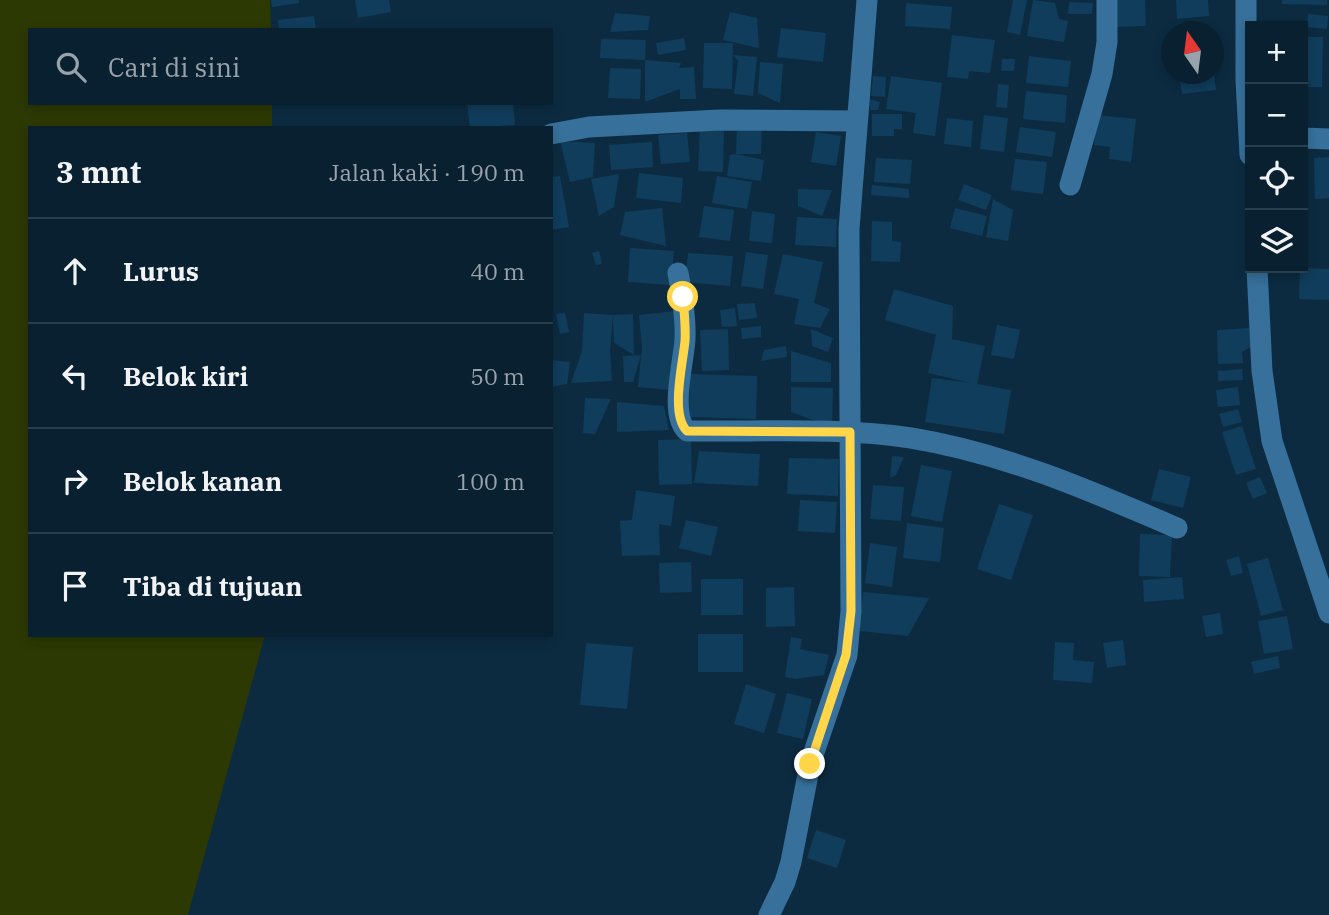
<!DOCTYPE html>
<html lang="id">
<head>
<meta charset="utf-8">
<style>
	:root { --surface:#092031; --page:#122839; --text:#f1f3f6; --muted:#99a3ab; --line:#293e4d }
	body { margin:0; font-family:"IBM Plex Serif",serif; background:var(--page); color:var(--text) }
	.controls { position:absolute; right:21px; top:21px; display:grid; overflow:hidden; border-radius:0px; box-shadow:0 4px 10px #0003 }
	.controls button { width:63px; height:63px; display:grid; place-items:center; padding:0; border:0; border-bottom:2px solid var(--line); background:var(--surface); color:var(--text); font:35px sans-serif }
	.compass { position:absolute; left:1161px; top:21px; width:63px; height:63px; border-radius:50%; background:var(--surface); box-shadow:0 4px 10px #0003; rotate:346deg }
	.stop { position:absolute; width:21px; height:21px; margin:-16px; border:5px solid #ffd54a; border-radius:50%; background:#fff }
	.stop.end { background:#ffd54a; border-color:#fff; box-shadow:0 2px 7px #0008 }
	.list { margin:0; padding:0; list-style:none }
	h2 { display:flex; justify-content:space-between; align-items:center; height:91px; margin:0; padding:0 28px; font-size:30px }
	h2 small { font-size:23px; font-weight:400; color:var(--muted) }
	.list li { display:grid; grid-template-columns:46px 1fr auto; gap:21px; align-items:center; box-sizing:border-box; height:105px; padding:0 28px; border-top:2px solid var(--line) }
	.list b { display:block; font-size:26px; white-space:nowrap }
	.list em { font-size:23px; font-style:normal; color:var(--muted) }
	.icon { flex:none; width:38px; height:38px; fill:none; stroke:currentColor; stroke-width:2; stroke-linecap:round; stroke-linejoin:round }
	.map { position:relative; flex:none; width:1329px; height:915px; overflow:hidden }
	.search { position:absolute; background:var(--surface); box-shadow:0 4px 10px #0003; left:28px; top:28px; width:525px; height:77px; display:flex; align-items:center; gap:18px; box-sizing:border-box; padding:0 24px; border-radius:0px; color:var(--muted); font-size:26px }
	.panel { position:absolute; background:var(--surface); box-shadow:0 4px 10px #0003; left:28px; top:126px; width:525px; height:511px; border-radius:0px }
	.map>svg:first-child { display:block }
	.green { fill:#2c3903 }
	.building { fill:#103d5c }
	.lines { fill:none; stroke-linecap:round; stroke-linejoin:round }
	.minor { stroke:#37709b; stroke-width:21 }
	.route { stroke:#ffd54a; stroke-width:9 }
</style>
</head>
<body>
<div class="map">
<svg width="1329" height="915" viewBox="0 0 1329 915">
	<rect width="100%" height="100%" fill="#0c2b41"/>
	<polygon class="green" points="0,0 270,0 271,30 30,30 30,103 272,103 272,128 30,128 30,635 265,635 188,915 0,915"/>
	<g class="building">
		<polygon points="271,0 299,0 299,3 272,7"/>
		<polygon points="355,0 389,0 391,12 358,18"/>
		<polygon points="1013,0 1027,0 1020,35 1007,32"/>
		<polygon points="1033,0 1055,3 1059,19 1068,21 1064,42 1027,36"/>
		<polygon points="1115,0 1145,0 1146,26 1115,27"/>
		<polygon points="1176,0 1208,0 1209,16 1177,19"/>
		<polygon points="1282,0 1327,0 1327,5 1282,4"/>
		<polygon points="1069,2 1093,3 1092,14 1068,14"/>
		<polygon points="906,3 952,7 950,29 905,26"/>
		<polygon points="730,12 757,18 759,48 723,40"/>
		<polygon points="615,13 650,16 648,30 610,32"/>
		<polygon points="1308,14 1328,16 1327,29 1307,27"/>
		<polygon points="314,16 316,30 279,30 278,20"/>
		<polygon points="781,28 826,33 823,62 777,57"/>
		<polygon points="952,35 995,40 990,73 969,71 968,79 947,77"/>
		<polygon points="1303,37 1323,37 1322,87 1303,87"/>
		<polygon points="684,38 686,50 658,55 656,43"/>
		<polygon points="601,39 646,40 645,60 600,58"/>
		<polygon points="704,43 733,43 732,89 703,88"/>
		<polygon points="733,55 757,57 753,96 734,94 738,61"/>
		<polygon points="1029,56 1071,61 1068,87 1026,83"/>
		<polygon points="1002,59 1015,59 1014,71 1001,71"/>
		<polygon points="645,60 681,63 679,68 694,67 696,99 680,99 680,89 645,102"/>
		<polygon points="760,62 783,64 780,103 758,93"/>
		<polygon points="610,68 641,69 640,99 608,98"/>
		<polygon points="1179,74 1214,74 1216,90 1182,94"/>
		<polygon points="873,76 886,77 885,97 871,96"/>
		<polygon points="891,76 942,83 935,136 913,133 916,113 886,109"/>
		<polygon points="998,84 1009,85 1007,108 996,107"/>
		<polygon points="1026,91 1067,95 1065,123 1023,119"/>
		<polygon points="1303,97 1306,97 1306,125 1303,126"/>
		<polygon points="869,99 880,102 878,110 870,110"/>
		<polygon points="467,103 513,103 515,125 470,128"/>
		<polygon points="872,114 902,114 902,129 894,129 894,136 872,136"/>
		<polygon points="984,115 1008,118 1004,152 980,149"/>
		<polygon points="1097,115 1136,119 1131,162 1109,159 1110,147 1094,145"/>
		<polygon points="947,118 973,121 971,147 944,144"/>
		<polygon points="700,125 724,126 723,172 698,171"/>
		<polygon points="737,125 762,125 761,154 736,154"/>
		<polygon points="1020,127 1056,132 1052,157 1016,152"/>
		<polygon points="816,132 841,136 836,166 811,162"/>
		<polygon points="687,133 690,162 661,164 658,135"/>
		<polygon points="560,141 595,143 593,177 570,182"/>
		<polygon points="652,142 653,167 611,170 609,145"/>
		<polygon points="736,154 764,160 761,181 727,176 730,155"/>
		<polygon points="1329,157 1329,198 1315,199 1314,158"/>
		<polygon points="876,158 912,160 910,184 874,182"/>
		<polygon points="1015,159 1047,162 1043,194 1011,190"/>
		<polygon points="639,173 683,178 681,203 636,198"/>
		<polygon points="619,174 614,207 599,216 591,179"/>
		<polygon points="560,176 569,227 551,230 551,177"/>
		<polygon points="717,176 752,182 747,209 712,203"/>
		<polygon points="964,184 992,195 986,210 958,200"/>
		<polygon points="872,185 909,189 909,198 871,195"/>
		<polygon points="798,189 832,190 822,216 798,206"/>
		<polygon points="993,199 1013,210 1008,241 986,237"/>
		<polygon points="704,206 734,210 730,241 699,237"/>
		<polygon points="662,208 666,246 620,235 625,212"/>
		<polygon points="955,208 987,216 982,236 950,228"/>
		<polygon points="752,211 775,214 772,243 749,241"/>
		<polygon points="797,217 837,219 836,247 795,245"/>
		<polygon points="872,221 892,222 892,241 901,242 900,262 871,261"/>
		<polygon points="630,248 674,251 671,285 628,282"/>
		<polygon points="599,251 602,264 596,265 592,253"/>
		<polygon points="746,252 768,255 763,289 741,286"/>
		<polygon points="688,253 733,256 730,286 685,282"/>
		<polygon points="783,254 823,262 814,303 830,309 820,328 794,324 799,299 774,294"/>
		<polygon points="1300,268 1329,269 1329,300 1299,299"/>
		<polygon points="894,289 953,306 952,339 985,346 977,384 1011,390 1004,434 925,422 932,378 971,383 928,373 936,335 885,320"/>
		<polygon points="755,303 757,318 739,320 737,304"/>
		<polygon points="735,308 737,326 722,327 720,310"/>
		<polygon points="676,311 679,343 670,390 638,387 642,347 639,315"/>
		<polygon points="565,313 569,332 560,334 556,314"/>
		<polygon points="584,313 613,315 610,352 612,381 571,383 582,351"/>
		<polygon points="633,314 634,355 614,343 613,315"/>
		<polygon points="997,325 1020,330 1014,359 991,355"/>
		<polygon points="761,326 761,337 742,339 741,328"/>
		<polygon points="1251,328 1252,346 1242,352 1243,363 1218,364 1217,330"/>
		<polygon points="728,329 729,370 702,371 700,330"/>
		<polygon points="811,329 833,338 828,352 812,346"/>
		<polygon points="786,346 787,357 761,361 764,350"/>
		<polygon points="791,351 831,363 831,382 791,382"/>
		<polygon points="641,355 633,382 624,382 623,356"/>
		<polygon points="551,360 570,362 567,384 551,387"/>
		<polygon points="1242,369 1243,380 1218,381 1218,371"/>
		<polygon points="690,374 757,376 756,419 689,417"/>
		<polygon points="791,387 833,388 832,427 791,412"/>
		<polygon points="1238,387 1240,405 1218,407 1216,390"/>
		<polygon points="585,398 611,399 595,434 583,433"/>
		<polygon points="617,402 664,406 669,430 617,432"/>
		<polygon points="1238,409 1242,422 1223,427 1219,414"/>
		<polygon points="1242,426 1256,469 1236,475 1222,432"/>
		<polygon points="691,439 692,484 659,485 658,440"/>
		<polygon points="699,451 760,454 758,486 694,483"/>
		<polygon points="892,456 904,457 896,475 890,478"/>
		<polygon points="789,458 839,459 838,496 787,494"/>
		<polygon points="921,465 952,471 942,522 911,516"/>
		<polygon points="1159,469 1191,477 1183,508 1151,500"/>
		<polygon points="1260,477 1267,493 1253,499 1246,483"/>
		<polygon points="873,485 904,487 901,521 870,519"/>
		<polygon points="636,490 675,496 671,526 659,524 660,555 622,556 620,521 632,520"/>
		<polygon points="800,500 837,502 835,533 798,531"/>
		<polygon points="999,504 1033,515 1011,580 977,569"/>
		<polygon points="686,520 718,527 711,556 679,548"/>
		<polygon points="907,523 944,528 940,562 903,558"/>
		<polygon points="1140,534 1172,535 1170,577 1139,576"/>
		<polygon points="870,543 897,547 892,587 865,583"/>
		<polygon points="1239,556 1243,573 1231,576 1226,560"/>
		<polygon points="1268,558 1283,610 1261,616 1247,564"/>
		<polygon points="691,562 692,592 660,593 659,563"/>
		<polygon points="1182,577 1184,599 1144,602 1143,580"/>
		<rect x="701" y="579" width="42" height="36"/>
		<polygon points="794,587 795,626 766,627 766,588"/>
		<polygon points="863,592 929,598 908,636 859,631"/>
		<polygon points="1220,613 1223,634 1206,637 1202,616"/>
		<polygon points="1287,616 1293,649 1264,654 1258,621"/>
		<rect x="698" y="634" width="45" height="38"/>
		<polygon points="791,637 802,639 800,649 829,655 824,675 796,679 785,677"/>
		<polygon points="1123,640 1126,665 1107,668 1103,643"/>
		<polygon points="1055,642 1074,643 1073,660 1094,662 1092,683 1053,680"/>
		<polygon points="586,643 633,647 627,709 580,705"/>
		<polygon points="1278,656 1280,668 1254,674 1251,662"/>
		<polygon points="746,684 776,694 764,733 734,724"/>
		<polygon points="787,693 812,699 803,739 777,733"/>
		<polygon points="816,830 846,840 837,868 807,858"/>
	</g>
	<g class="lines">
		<g class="minor">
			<polyline points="1246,0 1246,80 1250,155"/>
			<polyline points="551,134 589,127 719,120 857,121"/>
			<polyline points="1303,138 1329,139"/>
			<polyline points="1070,185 1102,74 1107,42 1107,0"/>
			<polyline points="1257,268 1262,371 1272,441 1329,613"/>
			<path d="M 678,273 C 682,294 686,317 685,339 C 684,361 669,415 687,431 C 761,432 838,427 911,438 C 1004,453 1091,491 1177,528"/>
			<polyline points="769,915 785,882 791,862 810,764 847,655 851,611 849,229 867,0"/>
		</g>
	</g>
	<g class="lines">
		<path class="route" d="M 683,297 C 684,311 686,327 685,341 C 683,363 670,415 687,431 L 850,432 L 851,611 L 846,655 L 810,764"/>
	</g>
</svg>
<div class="controls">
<button>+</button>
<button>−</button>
<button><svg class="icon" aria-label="locate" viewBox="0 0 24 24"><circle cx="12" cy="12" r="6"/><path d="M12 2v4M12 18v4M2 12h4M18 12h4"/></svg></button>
<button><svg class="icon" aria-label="layers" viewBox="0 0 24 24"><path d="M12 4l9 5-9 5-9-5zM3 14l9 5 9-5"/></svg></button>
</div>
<svg class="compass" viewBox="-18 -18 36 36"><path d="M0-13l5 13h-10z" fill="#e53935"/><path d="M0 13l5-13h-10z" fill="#99a3ab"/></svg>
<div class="stop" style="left:683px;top:297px"></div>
<div class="stop end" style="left:810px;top:764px"></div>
<div class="search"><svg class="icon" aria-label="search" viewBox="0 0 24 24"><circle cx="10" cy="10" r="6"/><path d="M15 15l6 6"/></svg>Cari di sini</div>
<section class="panel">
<h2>3 mnt<small>Jalan kaki · 190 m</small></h2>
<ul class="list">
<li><svg class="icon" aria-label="ahead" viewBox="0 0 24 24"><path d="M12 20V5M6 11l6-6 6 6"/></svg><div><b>Lurus</b></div><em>40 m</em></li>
<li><svg class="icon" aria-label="left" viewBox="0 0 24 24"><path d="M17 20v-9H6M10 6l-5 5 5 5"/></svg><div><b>Belok kiri</b></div><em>50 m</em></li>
<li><svg class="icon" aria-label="right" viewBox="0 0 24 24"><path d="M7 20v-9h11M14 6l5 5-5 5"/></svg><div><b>Belok kanan</b></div><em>100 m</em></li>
<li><svg class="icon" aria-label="arrive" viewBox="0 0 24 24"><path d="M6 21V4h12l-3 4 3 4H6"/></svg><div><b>Tiba di tujuan</b></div></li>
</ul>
</section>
</div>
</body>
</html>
